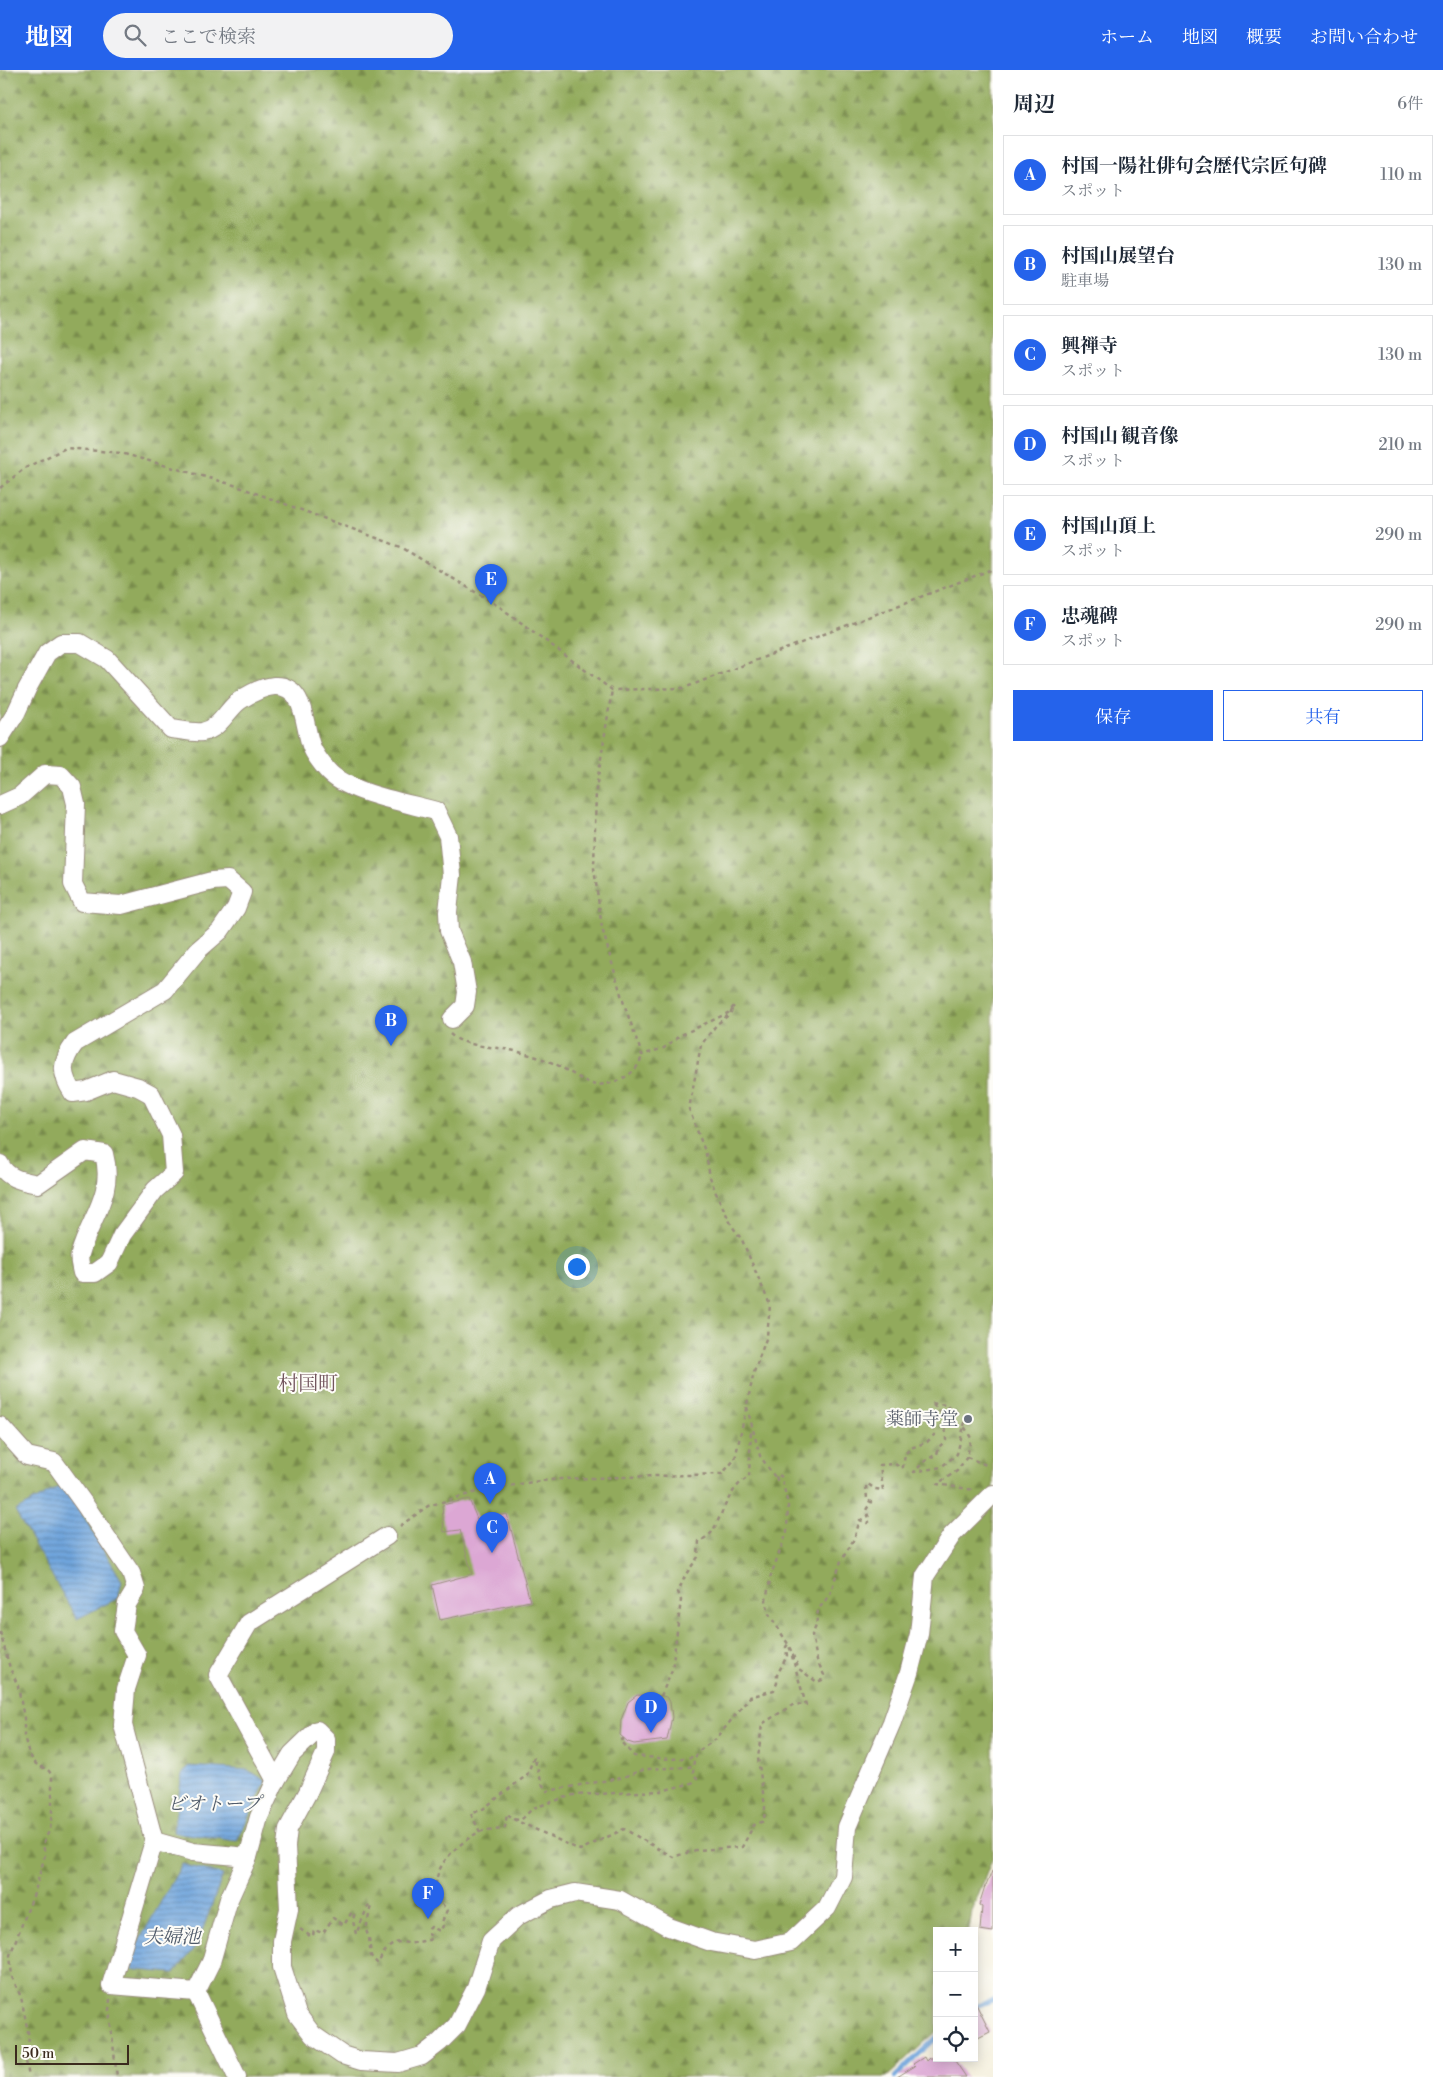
<!DOCTYPE html>
<html lang="ja">
<head>
<meta charset="utf-8">
<style>
	:root { --surface:#fff; --page:#f2f2f3; --text:#1f2937; --muted:#747a83; --line:#e0e1e3; --accent:#2563eb }
	body { margin:0; font-family:"Libre Bodoni","Noto Serif JP",serif; background:var(--page); color:var(--text) }
	.controls { position:absolute; right:15px; bottom:15px; display:grid; overflow:hidden; border-radius:0px; box-shadow:0 2px 12px #0003 }
	.controls button { width:45px; height:45px; display:grid; place-items:center; padding:0; border:0; border-bottom:1px solid var(--line); background:var(--surface); color:var(--text); font:25px sans-serif }
	.scale { position:absolute; left:15px; bottom:12px; width:114px; box-sizing:border-box; padding-left:5px; border:2px solid #3b2a1e; border-top:0; font-size:14px; line-height:18px; white-space:nowrap; color:#3b2a1e; -webkit-text-stroke:4px #fdfcf7; paint-order:stroke }
	.you { position:absolute; left:576px; top:1196px; width:18px; height:18px; margin:-12px; border:4px solid #fff; border-radius:50%; background:#1a73e8; box-shadow:0 0 0 8px #1a73e833 }
	.badge { display:grid; place-items:center; width:32px; height:32px; border-radius:50%; background:var(--accent); color:#fff; font-size:16px; font-weight:700 }
	.pin { position:absolute; translate:-50% -41px; filter:drop-shadow(0 1px 2px #0008) }
	.pin::after { content:''; position:absolute; top:26px; width:18px; height:15px; background:inherit; clip-path:polygon(0 0,100% 0,50% 100%) }
	.list { margin:0; padding:0; list-style:none }
	h2 { display:flex; justify-content:space-between; align-items:center; height:65px; margin:0; padding:0 20px; font-size:21px }
	h2 small { font-size:16px; font-weight:400; color:var(--muted) }
	.list li { display:grid; grid-template-columns:32px 1fr auto; gap:15px; align-items:center; box-sizing:border-box; height:80px; margin:0 10px 10px; padding:0 10px; border:1px solid var(--line); border-radius:0px }
	.list b { display:block; font-size:19px; white-space:nowrap }
	.list p { margin:0; font-size:16px; white-space:nowrap; color:var(--muted) }
	.list em { font-size:16px; font-style:normal; color:var(--muted) }
	.actions { display:flex; gap:10px; padding:15px 20px }
	.actions a { flex:1; padding:11px 0; border:1px solid var(--accent); border-radius:0px; text-align:center; font-size:18px; color:var(--accent) }
	.actions .main { background:var(--accent); color:#fff }
	.icon { flex:none; width:28px; height:28px; fill:none; stroke:currentColor; stroke-width:2; stroke-linecap:round; stroke-linejoin:round }
	.map { position:relative; flex:none; width:993px; height:2007px; overflow:hidden }
	header { display:flex; align-items:center; gap:30px; box-sizing:border-box; height:70px; padding:0 25px; background:var(--accent); color:#fff }
	header strong { font-size:24px }
	nav { display:flex; gap:28px; margin-inline-start:auto; font-size:18px }
	.search { width:350px; height:45px; background:var(--page); display:flex; align-items:center; gap:12px; box-sizing:border-box; padding:0 18px; border-radius:28px; color:var(--muted); font-size:19px }
	main { display:flex }
	aside { flex:1; background:var(--surface) }
	.map>svg:first-child { display:block }
	.forest { fill:url(#forest-firs); stroke:#666a3d }
	.water { fill:url(#water-rules); stroke:#55677d }
	.lines { fill:none; stroke-linecap:round; stroke-linejoin:round }
	.stream { stroke:#6fa4dc; stroke-width:4.5 }
	.building { fill:#dca7d4 }
	.minor-casing { stroke:#988c7c; stroke-width:20 }
	.path { stroke:#988c7c; stroke-width:2.5; stroke-dasharray:4 4; stroke-linecap:butt }
	.minor { stroke:#fff; stroke-width:18 }
	.worship-dot { fill:#6b7280; stroke:#fdfcf7; stroke-width:2 }
	.labels { text-anchor:middle; stroke-width:4; stroke-linejoin:round; paint-order:stroke }
	.worship-label { font-size:18px; fill:#5b616d; stroke:#fdfcf7; text-anchor:end }
	.water-label { font-size:19px; font-style:italic; fill:#505b6a; stroke:#fdfcf7 }
	.quarter-label { font-size:20px; fill:#73565e; stroke:#fdfcf7 }
</style>
</head>
<body>
<header>
<strong>地図</strong>
<div class="search"><svg class="icon" aria-label="search" viewBox="0 0 24 24"><circle cx="10" cy="10" r="6"/><path d="M15 15l6 6"/></svg>ここで検索</div>
<nav><a>ホーム</a><a>地図</a><a>概要</a><a>お問い合わせ</a></nav>
</header>
<main>
<div class="map">
<svg width="993" height="2007" viewBox="0 0 993 2007">
	<defs>
		<pattern id="forest-firs" width="22" height="20" patternUnits="userSpaceOnUse" patternTransform="scale(1.25)"><rect width="22" height="20" fill="#92aa5c"/><path d="M5 1l3.5 6h-7zM16 11l3.5 6h-7z" fill="#788b4b"/></pattern>
		<pattern id="water-rules" width="6" height="5" patternUnits="userSpaceOnUse" patternTransform="scale(1.25)"><rect width="6" height="5" fill="#6fa4dc"/><path d="M0 2.5h6" fill="none" stroke="#5c86b2"/></pattern>
	</defs>
	<rect width="100%" height="100%" fill="#fdfcf7"/>
	<filter id="ink" filterUnits="userSpaceOnUse"><feTurbulence type="fractalNoise" baseFrequency=".02" numOctaves="2"/><feDisplacementMap in="SourceGraphic" scale="10" xChannelSelector="R" yChannelSelector="G"/><feConvolveMatrix kernelMatrix="1 2 1 2 8 2 1 2 1" color-interpolation-filters="sRGB"/></filter>
	<filter id="wash" filterUnits="userSpaceOnUse"><feTurbulence type="fractalNoise" baseFrequency=".0096" numOctaves="4" result="noise"/><feDisplacementMap in="SourceGraphic" scale="20" xChannelSelector="R" yChannelSelector="G"/><feGaussianBlur stdDeviation="1.12" result="paint"/><feColorMatrix in="noise" values="0 0 0 0 0 0 0 0 0 0 0 0 0 0 0 0 0 1.4 0 .05"/><feComposite in="paint" operator="in"/></filter>
	<g filter="url(#wash)">
		<rect width="100%" height="100%" fill="#f4efdb"/>
		<polygon class="forest" points="0,0 993,0 993,1787 972,1841 969,1861 937,1861 937,1961 887,2007 0,2007"/>
		<g class="water">
			<polygon points="64,1414 122,1511 118,1528 77,1549 15,1441"/>
			<polygon points="189,1696 248,1700 266,1711 237,1771 173,1762 182,1705"/>
			<polygon points="182,1794 223,1805 196,1877 174,1903 127,1899 135,1878"/>
		</g>
		<g class="lines">
			<g class="stream">
				<polyline points="974,1937 993,1930"/>
				<polyline points="895,2007 937,1967"/>
			</g>
		</g>
		<g id="blocks">
			<g class="building">
				<polygon points="469,1429 477,1449 507,1444 530,1531 440,1550 432,1515 472,1504 460,1460 444,1462 442,1435"/>
				<polygon points="637,1625 663,1626 668,1628 670,1632 672,1647 667,1670 634,1674 628,1672 620,1665 621,1650 628,1632"/>
				<polygon points="992,1801 993,1801 993,1862 980,1860 982,1837 979,1835 985,1816 986,1816"/>
				<polygon points="974,1930 990,1962 974,1970"/>
				<polygon points="924,1987 926,1991 929,1988 953,1988 966,2007 897,2007 915,1996 913,1994"/>
			</g>
		</g>
	</g>
	<g filter="url(#ink)">
		<use href="#blocks" fill-opacity="0" stroke="#988c7c" stroke-width="1"/>
		<g class="lines">
			<g class="minor-casing">
				<g id="minor">
					<path d="M 0,668 L 16,643 L 27,619 L 47,583 L 61,573 L 80,573 L 107,589 L 171,659 C 181,660 193,663 202,662 C 220,659 226,641 239,631 C 248,625 263,617 274,616 C 307,614 303,658 312,678 C 315,685 322,694 327,700 C 346,723 408,733 436,741 L 448,766 L 452,805 L 448,842 L 449,861 L 462,892 L 467,922 L 465,936 L 452,949"/>
					<path d="M 0,735 L 20,726 L 45,704 L 61,705 L 72,717 L 76,734 L 73,814 L 82,832 L 121,835 L 212,811 L 228,810 L 242,822 L 236,838 L 220,861 L 198,880 L 165,920 L 75,973 C 61,992 60,1003 73,1023 L 86,1021 L 113,1010 L 138,1017 L 151,1024 L 171,1065 L 174,1103 L 155,1120 L 122,1165 L 109,1193 L 95,1203 L 82,1203 C 81,1197 78,1189 80,1184 C 90,1148 115,1124 104,1084 L 85,1081 L 38,1114 C 23,1111 7,1109 0,1094"/>
					<polyline points="0,1356 27,1386 54,1392 85,1435 131,1503 136,1519 127,1534 123,1561 137,1585 126,1619 123,1655 154,1771 111,1915 196,1922"/>
					<polyline points="276,1711 218,1605 249,1553 387,1466"/>
					<polyline points="154,1771 193,1782 248,1787"/>
					<polyline points="237,2007 196,1922 211,1892 229,1829 248,1787 259,1747 274,1714 292,1684 317,1660 326,1669 326,1682 308,1722 288,1759 286,1776 289,1839 282,1871 282,1897 297,1944 313,1965 342,1985 361,1991 398,1993 422,1986 440,1972 457,1955 476,1918 491,1871 518,1846 551,1829 575,1823 620,1830 669,1857 711,1872 755,1880 791,1872 827,1838 843,1807 847,1757 892,1652 909,1603 919,1564 925,1506 952,1465 993,1424"/>
				</g>
			</g>
			<g class="path">
				<polyline points="0,418 25,398 66,378 121,383 234,415 401,477 500,537 612,620 684,618 993,499"/>
				<path d="M 450,964 C 464,977 491,976 509,980 C 522,982 541,988 553,993 C 563,997 588,1015 597,1015 C 616,1014 638,1005 642,985"/>
				<path d="M 747,1337 L 760,1386 L 777,1410 L 776,1405 L 781,1406 L 788,1434 L 787,1462 L 771,1505 L 766,1530 L 769,1544 L 788,1574 L 799,1599 L 817,1612 L 822,1610 L 824,1605 L 817,1590 L 812,1565 L 816,1556 L 818,1540 L 830,1524 L 841,1491 L 854,1469 L 860,1450 L 867,1453 L 870,1451 L 866,1440 L 871,1432 L 867,1430 L 866,1415 L 868,1414 L 875,1419 L 883,1420 L 880,1395 L 895,1394 L 901,1398 L 903,1397 L 905,1384 L 911,1378 L 927,1372 L 936,1363 L 930,1352 L 946,1347 L 931,1333 L 947,1335 C 954,1346 947,1348 946,1358 C 945,1362 946,1366 946,1370 L 939,1377 L 937,1384 L 925,1391 L 914,1402 L 941,1397 L 957,1384 L 964,1356 L 971,1368 L 967,1387 L 957,1401 L 937,1414 L 974,1420"/>
				<polyline points="964,1356 966,1349"/>
				<polyline points="967,1387 986,1395"/>
				<polyline points="400,1456 428,1436 480,1421 532,1412 560,1409 722,1404 735,1389 754,1302 767,1266 770,1235 742,1170 732,1156 716,1123 710,1107 706,1084 689,1039 701,975 717,954 730,944 734,936 728,943 679,966 664,978 642,985 622,928 602,858 594,798 596,719 612,620"/>
				<polyline points="0,1562 10,1598 18,1616 24,1648 24,1666 29,1684 36,1694 48,1700 52,1705 52,1743 50,1759 43,1774 45,1785 35,1821 10,1885 12,1907 21,1927 29,1967 26,1991 29,2007"/>
				<path d="M 661,1626 L 672,1600 L 681,1530 L 678,1522 L 686,1504 L 698,1487 L 699,1471 C 704,1469 709,1466 712,1462 C 723,1444 729,1417 749,1407 L 751,1359"/>
				<polyline points="624,1669 620,1670 621,1672 634,1686 671,1689 696,1687"/>
				<polyline points="513,1749 580,1780 624,1759 673,1787 696,1780 742,1777 754,1755 764,1751 765,1737 758,1688 762,1654 794,1634 806,1635 792,1586"/>
				<polyline points="480,1762 471,1744 483,1739 527,1705 534,1687 542,1714 547,1721 620,1708 646,1699 688,1697 693,1696"/>
				<path d="M 300,1859 L 310,1866 L 313,1866 L 314,1860 L 323,1863 L 333,1848 L 344,1855 L 352,1842 L 354,1845 L 353,1851 L 356,1864 L 368,1836 L 371,1835 L 366,1860 L 369,1868 L 371,1886 L 377,1893 L 379,1893 C 381,1884 391,1872 401,1872 C 405,1872 409,1874 413,1873 C 419,1872 422,1871 429,1870 L 432,1866 L 428,1864 L 429,1859 L 431,1857 L 440,1861 L 443,1856 L 442,1852 L 447,1840 C 419,1810 450,1778 479,1762 C 484,1760 499,1759 505,1757 L 507,1744 L 512,1749 L 521,1750 L 533,1738 L 573,1725 L 661,1721 L 692,1713 L 697,1708 L 693,1704 L 694,1689 L 700,1680 L 716,1669 L 750,1627 L 774,1620 L 777,1613 L 777,1605 L 787,1586 L 786,1577 L 788,1574"/>
				<polyline points="110,1929 109,1940 117,2007"/>
			</g>
			<use href="#minor" class="minor"/>
		</g>
	</g>
	<circle class="worship-dot" cx="968" cy="1349" r="5"/>
	<g class="labels">
		<g class="worship-label">
			<text x="958" y="1355">薬師寺堂</text>
		</g>
		<g class="water-label">
			<text x="214" y="1740">ビオトープ</text>
			<text x="172" y="1873">夫婦池</text>
		</g>
		<g class="quarter-label">
			<text x="308" y="1320">村国町</text>
		</g>
	</g>
</svg>
<div class="controls">
<button>+</button>
<button>−</button>
<button><svg class="icon" aria-label="locate" viewBox="0 0 24 24"><circle cx="12" cy="12" r="6"/><path d="M12 2v4M12 18v4M2 12h4M18 12h4"/></svg></button>
</div>
<div class="scale">50 m</div>
<div class="you"></div>
<div class="pin badge" style="left:490px;top:1434px">A</div>
<div class="pin badge" style="left:391px;top:976px">B</div>
<div class="pin badge" style="left:492px;top:1483px">C</div>
<div class="pin badge" style="left:651px;top:1663px">D</div>
<div class="pin badge" style="left:491px;top:535px">E</div>
<div class="pin badge" style="left:428px;top:1849px">F</div>
</div>
<aside>
<h2>周辺<small>6件</small></h2>
<ul class="list">
<li><span class="badge">A</span><div><b>村国一陽社俳句会歴代宗匠句碑</b><p>スポット</p></div><em>110 m</em></li>
<li><span class="badge">B</span><div><b>村国山展望台</b><p>駐車場</p></div><em>130 m</em></li>
<li><span class="badge">C</span><div><b>興禅寺</b><p>スポット</p></div><em>130 m</em></li>
<li><span class="badge">D</span><div><b>村国山 観音像</b><p>スポット</p></div><em>210 m</em></li>
<li><span class="badge">E</span><div><b>村国山頂上</b><p>スポット</p></div><em>290 m</em></li>
<li><span class="badge">F</span><div><b>忠魂碑</b><p>スポット</p></div><em>290 m</em></li>
</ul>
<div class="actions"><a class="main">保存</a><a>共有</a></div>
</aside>
</main>
</body>
</html>
